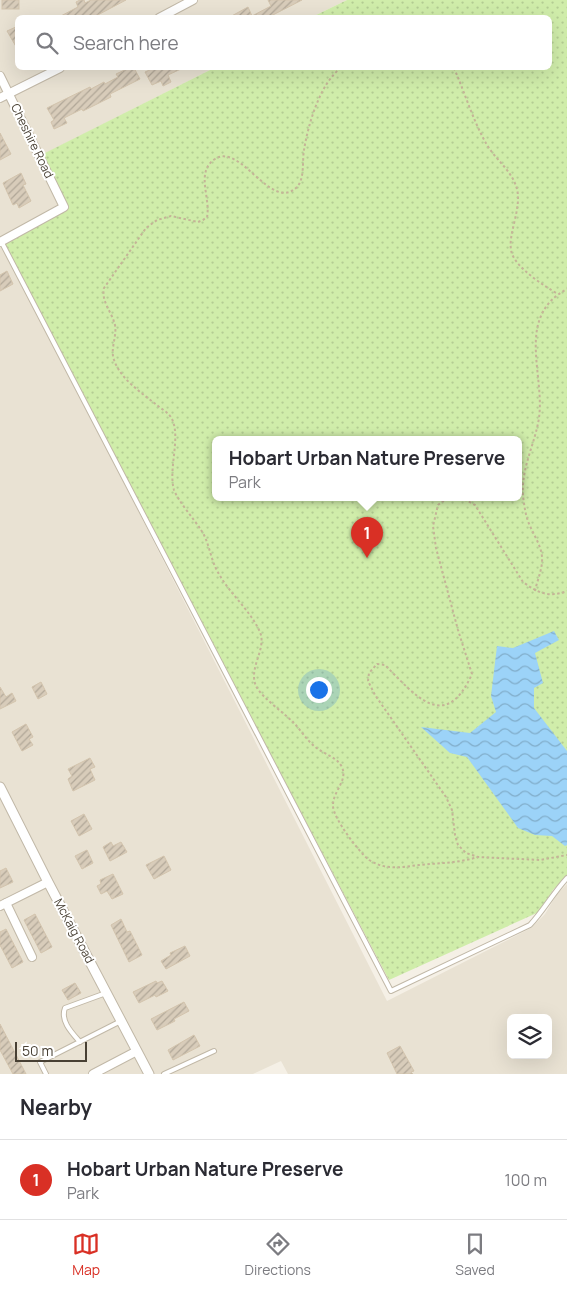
<!DOCTYPE html>
<html lang="en">
<head>
<meta charset="utf-8">
<style>
	:root { --surface:#fff; --page:#f7f7f7; --text:#2b2b33; --muted:#7c7c81; --line:#e1e1e2; --accent:#d93025 }
	body { margin:0; font-family:Manrope,sans-serif; background:var(--page); color:var(--text) }
	.controls { position:absolute; right:15px; bottom:15px; display:grid; overflow:hidden; border-radius:8px; box-shadow:0 5px 20px #0002 }
	.controls button { width:45px; height:45px; display:grid; place-items:center; padding:0; border:0; border-bottom:1px solid var(--line); background:var(--surface); color:var(--text); font:25px sans-serif }
	.scale { position:absolute; left:15px; bottom:12px; width:72px; box-sizing:border-box; padding-left:5px; border:2px solid #484034; border-top:0; font-size:14px; line-height:18px; white-space:nowrap; color:#484034; -webkit-text-stroke:4px #fff; paint-order:stroke }
	.you { position:absolute; left:318px; top:689px; width:18px; height:18px; margin:-12px; border:4px solid #fff; border-radius:50%; background:#1a73e8; box-shadow:0 0 0 8px #1a73e833 }
	.badge { display:grid; place-items:center; width:32px; height:32px; border-radius:50%; background:var(--accent); color:#fff; font-size:16px; font-weight:700 }
	.pin { position:absolute; translate:-50% -41px; filter:drop-shadow(0 1px 2px #0008) }
	.pin::after { content:''; position:absolute; top:26px; width:18px; height:15px; background:inherit; clip-path:polygon(0 0,100% 0,50% 100%) }
	.popup { position:absolute; left:212px; top:436px; width:310px; height:65px; box-sizing:border-box; display:grid; place-content:center; border-radius:8px; background:var(--surface); filter:drop-shadow(0 1px 4px #0005); font-size:16px; white-space:nowrap; color:var(--muted) }
	.popup b { font-size:19px; color:var(--text) }
	.popup::after { content:''; position:absolute; left:50%; top:100%; margin-left:-10px; border:10px solid transparent; border-top-color:var(--surface) }
	.list { margin:0; padding:0; list-style:none }
	h2 { display:flex; justify-content:space-between; align-items:center; height:65px; margin:0; padding:0 20px; font-size:21px }
	h2 small { font-size:16px; font-weight:400; color:var(--muted) }
	.list li { display:grid; grid-template-columns:32px 1fr auto; gap:15px; align-items:center; box-sizing:border-box; height:80px; padding:0 20px; border-top:1px solid var(--line) }
	.list b { display:block; font-size:19px; white-space:nowrap }
	.list p { margin:0; font-size:16px; white-space:nowrap; color:var(--muted) }
	.list em { font-size:16px; font-style:normal; color:var(--muted) }
	.icon { flex:none; width:28px; height:28px; fill:none; stroke:currentColor; stroke-width:2; stroke-linecap:round; stroke-linejoin:round }
	.map { position:relative; flex:none; width:567px; height:1074px; overflow:hidden }
	.search { position:absolute; background:var(--surface); box-shadow:0 5px 20px #0002; left:15px; right:15px; top:15px; height:55px; display:flex; align-items:center; gap:12px; box-sizing:border-box; padding:0 18px; border-radius:8px; color:var(--muted); font-size:19px }
	.sheet { height:145px; background:var(--surface) }
	nav { display:flex; justify-content:space-around; align-items:center; box-sizing:border-box; height:70px; border-top:1px solid var(--line); background:var(--surface); font-size:14px; color:var(--muted) }
	nav a { display:grid; justify-items:center; gap:2px }
	nav .on { color:var(--accent) }
	.map>svg:first-child { display:block }
	.residential { fill:#e9e2d3; fill-rule:evenodd }
	.park { fill:url(#park-dots); fill-rule:evenodd }
	.water { fill:url(#water-waves) }
	.building { fill:url(#building-hatch); stroke:#d3c4ad }
	.lines { fill:none; stroke-linecap:round; stroke-linejoin:round }
	.service-casing { stroke:#c1b8a7; stroke-width:6 }
	.minor-casing { stroke:#c1b8a7; stroke-width:10 }
	.tertiary-casing { stroke:#c1b8a7; stroke-width:11 }
	.path { stroke:#c4b497; stroke-width:2; stroke-dasharray:2.5 2.5; stroke-linecap:butt }
	.service { stroke:#fff; stroke-width:4 }
	.minor { stroke:#fff; stroke-width:8 }
	.tertiary { stroke:#fff; stroke-width:9 }
	.labels { text-anchor:middle; stroke-width:4; stroke-linejoin:round; paint-order:stroke }
	.street-label { font-size:12px; fill:#484034; stroke:#fff }
</style>
</head>
<body>
<div class="map">
<svg width="567" height="1074" viewBox="0 0 567 1074">
	<defs>
		<pattern id="park-dots" width="8" height="8" patternUnits="userSpaceOnUse" patternTransform="scale(1.25)"><rect width="8" height="8" fill="#d0edaa"/><path d="M2 2h.1M6 6h.1" fill="none" stroke="#b4cc93" stroke-width="1.8" stroke-linecap="round"/></pattern>
		<pattern id="water-waves" width="16" height="10" patternUnits="userSpaceOnUse" patternTransform="scale(1.25)"><rect width="16" height="10" fill="#9cd3f8"/><path d="M0 5q4-4 8 0t8 0" fill="none" stroke="#81adca"/></pattern>
		<pattern id="building-hatch" width="6" height="6" patternUnits="userSpaceOnUse" patternTransform="scale(1.25)"><rect width="6" height="6" fill="#d8ccba"/><path d="M-1 1l2-2M0 6l6-6M5 7l2-2" fill="none" stroke="#b1a798"/></pattern>
	</defs>
	<rect width="100%" height="100%" fill="#f5f0e6"/>
	<path class="residential" d="M 0,0 L 347,0 L 312,17 L 18,18 L 18,68 L 214,68 L 40,156 L 64,207 L 1,241 L 387,1001 L 531,928 L 545,914 L 557,894 L 567,884 L 567,1074 L 288,1074 L 281,1061 L 253,1074 L 0,1074 ZM 511,1018 L 548,1018 L 548,1055 L 511,1055 Z"/>
	<path class="park" d="M 347,0 L 567,0 L 567,875 L 553,890 L 539,912 L 389,980 L 1,241 L 64,206 L 39,156 L 214,68 L 550,68 L 550,18 L 312,17 ZM 216,439 L 518,439 L 518,497 L 216,497 Z"/>
	<polygon class="water" points="554,631 559,640 535,653 543,683 534,688 534,708 567,751 567,845 565,846 552,836 535,835 518,828 467,757 450,753 421,727 470,733 496,712 491,696 497,646 513,648"/>
	<g class="building">
		<rect x="2" y="0" width="17" height="9"/>
		<polygon points="80,0 84,0 85,3 91,0 126,0 92,18 57,18 78,7 76,2"/>
		<polygon points="268,0 302,0 267,18 228,18 248,7 252,16 271,6"/>
		<polygon points="18,26 18,50 7,31"/>
		<polygon points="129,68 134,68 140,79 110,94 111,97 83,111 82,109 64,118 67,123 54,129 51,122 54,120 47,108 90,87 91,89 104,82 105,84 118,77 116,74"/>
		<polygon points="154,68 183,68 168,75 171,82 163,86 161,81 152,85 145,72"/>
		<polygon points="0,133 11,154 0,160"/>
		<polygon points="21,173 26,184 23,185 31,201 19,208 17,203 13,205 3,183"/>
		<polygon points="7,271 13,284 0,291 0,275"/>
		<polygon points="41,682 47,694 38,699 32,687"/>
		<polygon points="0,687 6,697 12,693 16,701 0,709"/>
		<polygon points="26,724 33,737 29,739 33,745 22,751 12,732"/>
		<polygon points="90,758 95,767 90,769 95,780 73,791 68,779 72,776 68,769"/>
		<polygon points="84,814 92,829 79,836 71,821"/>
		<polygon points="111,842 113,846 121,842 127,852 110,861 103,847"/>
		<polygon points="87,850 93,863 82,869 75,856"/>
		<polygon points="164,856 171,870 154,879 146,865"/>
		<polygon points="6,868 13,882 0,888 0,871"/>
		<polygon points="113,874 123,894 112,899 107,891 101,894 97,886 101,884 100,880"/>
		<polygon points="35,914 52,947 41,953 24,920"/>
		<polygon points="121,919 127,932 130,931 142,955 129,962 111,925"/>
		<polygon points="6,929 23,962 12,968 0,945 0,932"/>
		<polygon points="185,946 190,956 166,969 161,961 171,955 170,953"/>
		<polygon points="156,981 157,983 162,981 168,991 156,997 155,995 139,1003 133,992"/>
		<polygon points="75,983 81,993 68,1000 62,990"/>
		<polygon points="184,1002 189,1011 174,1019 175,1021 157,1030 151,1019"/>
		<polygon points="0,1024 26,1074 13,1074 0,1050"/>
		<polygon points="194,1035 200,1046 173,1060 168,1050"/>
		<polygon points="400,1046 414,1071 411,1072 413,1074 397,1074 387,1053"/>
	</g>
	<g class="lines">
		<g class="service-casing">
			<g id="service">
				<path d="M 1,241 L 391,991 L 530,925 C 544,910 553,893 567,878"/>
				<path d="M 80,1042 C 72,1033 60,1021 65,1008 L 106,993"/>
				<polyline points="46,1074 40,1062 121,1021"/>
				<polyline points="164,1074 214,1051"/>
			</g>
		</g>
		<g class="minor-casing">
			<g id="minor">
				<polyline points="159,18 193,0"/>
				<polyline points="0,76 64,207 0,242"/>
				<polyline points="0,98 60,68"/>
				<polyline points="6,903 32,957"/>
				<polyline points="0,906 48,882"/>
				<polyline points="93,1074 137,1051"/>
			</g>
		</g>
		<g class="tertiary-casing">
			<polyline id="tertiary" points="0,787 48,882 149,1074"/>
		</g>
		<g class="path">
			<path d="M 341,68 C 320,83 308,125 304,150 C 302,161 305,178 297,187 C 271,213 241,142 215,159 C 195,172 211,198 207,217 L 203,220 L 198,222 L 171,216 L 157,220 L 146,228 L 104,288 C 101,302 112,312 115,325 C 117,337 110,349 114,360 C 121,380 142,393 158,406 C 163,410 169,413 172,419 C 181,438 168,469 174,490 C 178,501 194,519 201,530 C 210,543 210,560 219,574 C 230,594 250,610 260,632 C 267,649 248,668 256,686 C 262,698 283,712 293,722 C 300,729 306,739 314,746 C 323,754 336,756 342,767 C 348,781 333,791 333,805 C 332,817 359,852 369,860 C 376,864 383,867 391,867 C 401,868 410,866 419,865 C 439,863 459,863 478,857"/>
			<path d="M 454,68 C 465,93 473,121 487,145 C 497,161 512,171 517,189 C 522,211 506,236 512,254 C 518,269 544,286 558,294"/>
			<path d="M 458,497 L 447,498 L 438,505 L 433,526 L 436,548 L 458,630 L 472,674 C 445,734 415,695 385,665 L 377,664 L 369,673 L 368,681 L 375,695 L 446,797 L 452,810 L 455,835 L 458,845 L 466,853 L 478,857 L 540,860 L 567,855"/>
			<path d="M 460,497 L 475,505 L 523,582 C 538,593 549,598 567,591"/>
			<path d="M 535,591 C 537,581 543,568 542,557 C 541,543 531,532 527,518 C 525,512 524,503 523,496 C 521,468 535,444 539,418 C 545,373 515,317 567,289"/>
		</g>
		<use href="#service" class="service"/>
		<use href="#minor" class="minor"/>
		<use href="#tertiary" class="tertiary"/>
	</g>
	<g class="labels">
		<g class="street-label">
			<text transform="translate(32 141) rotate(64)" y="4">Cheshire Road</text>
			<text transform="translate(74 931) rotate(62)" y="4">McKaig Road</text>
		</g>
	</g>
</svg>
<div class="controls">
<button><svg class="icon" aria-label="layers" viewBox="0 0 24 24"><path d="M12 4l9 5-9 5-9-5zM3 14l9 5 9-5"/></svg></button>
</div>
<div class="scale">50 m</div>
<div class="you"></div>
<div class="pin badge" style="left:367px;top:558px">1</div>
<div class="popup"><b>Hobart Urban Nature Preserve</b>Park</div>
<div class="search"><svg class="icon" aria-label="search" viewBox="0 0 24 24"><circle cx="10" cy="10" r="6"/><path d="M15 15l6 6"/></svg>Search here</div>
</div>
<section class="sheet">
<h2>Nearby<small></small></h2>
<ul class="list">
<li><span class="badge">1</span><div><b>Hobart Urban Nature Preserve</b><p>Park</p></div><em>100 m</em></li>
</ul>
</section>
<nav>
<a class="on"><svg class="icon" aria-label="map" viewBox="0 0 24 24"><path d="M3 6l6-2 6 2 6-2v14l-6 2-6-2-6 2zM9 4v14M15 6v14"/></svg>Map</a>
<a><svg class="icon" aria-label="directions" viewBox="0 0 24 24"><path d="M12 3l9 9-9 9-9-9zM9 14v-3h6M13 9l2 2-2 2"/></svg>Directions</a>
<a><svg class="icon" aria-label="saved" viewBox="0 0 24 24"><path d="M7 4h10v16l-5-4-5 4z"/></svg>Saved</a>
</nav>
</body>
</html>
